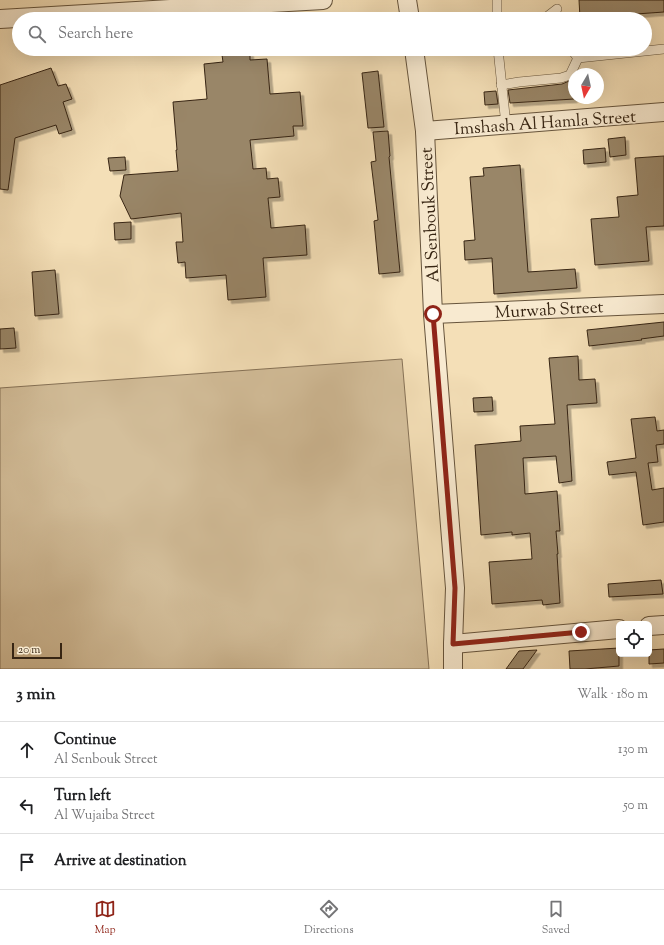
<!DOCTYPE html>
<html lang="en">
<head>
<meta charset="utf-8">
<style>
	:root { --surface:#fff; --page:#f6f6f6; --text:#202124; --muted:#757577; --line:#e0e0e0; --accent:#8f2418 }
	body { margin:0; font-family:"Sorts Mill Goudy",serif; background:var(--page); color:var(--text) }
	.controls { position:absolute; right:12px; bottom:12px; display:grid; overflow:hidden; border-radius:6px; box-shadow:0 4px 16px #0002 }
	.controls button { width:36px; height:36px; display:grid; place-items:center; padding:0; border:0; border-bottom:1px solid var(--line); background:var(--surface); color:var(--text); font:20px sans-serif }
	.compass { position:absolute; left:568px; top:68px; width:36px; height:36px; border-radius:50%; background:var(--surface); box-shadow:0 4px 16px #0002; rotate:189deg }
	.scale { position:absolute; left:12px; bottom:10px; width:50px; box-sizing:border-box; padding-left:4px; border:2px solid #372513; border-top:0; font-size:11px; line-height:14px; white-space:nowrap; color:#372513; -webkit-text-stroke:3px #f8ead0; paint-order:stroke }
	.stop { position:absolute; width:12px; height:12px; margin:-9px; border:3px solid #8f2418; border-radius:50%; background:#fff }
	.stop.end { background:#8f2418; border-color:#fff; box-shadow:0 1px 4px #0008 }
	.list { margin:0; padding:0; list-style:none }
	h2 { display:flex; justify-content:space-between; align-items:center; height:52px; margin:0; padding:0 16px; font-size:17px }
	h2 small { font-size:13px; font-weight:400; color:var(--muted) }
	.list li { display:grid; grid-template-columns:26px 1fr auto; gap:12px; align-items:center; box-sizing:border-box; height:56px; padding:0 16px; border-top:1px solid var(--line) }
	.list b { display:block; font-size:15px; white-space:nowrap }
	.list p { margin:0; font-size:13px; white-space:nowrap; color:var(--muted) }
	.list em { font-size:13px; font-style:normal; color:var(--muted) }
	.icon { flex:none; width:22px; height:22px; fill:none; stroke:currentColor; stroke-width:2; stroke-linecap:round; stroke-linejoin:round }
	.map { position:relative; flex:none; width:664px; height:669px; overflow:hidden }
	.search { position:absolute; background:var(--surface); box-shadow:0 4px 16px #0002; left:12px; right:12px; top:12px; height:44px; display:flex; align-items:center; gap:10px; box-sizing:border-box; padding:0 14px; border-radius:22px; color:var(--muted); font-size:15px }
	.sheet { height:220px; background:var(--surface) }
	nav { display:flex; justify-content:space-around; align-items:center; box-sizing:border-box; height:56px; border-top:1px solid var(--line); background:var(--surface); font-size:11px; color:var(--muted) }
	nav a { display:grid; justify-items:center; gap:2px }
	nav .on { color:var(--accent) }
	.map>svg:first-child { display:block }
	.green { fill:#d4bf9b; stroke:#867257 }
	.building { fill:#998668; stroke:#372513; filter:url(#shadow) }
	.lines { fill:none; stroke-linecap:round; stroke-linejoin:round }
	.lane-casing { stroke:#66543c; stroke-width:10 }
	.street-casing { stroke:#66543c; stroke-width:20 }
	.lane { stroke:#f8ead0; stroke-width:9 }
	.street { stroke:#f8ead0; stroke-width:18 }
	.route { stroke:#8f2418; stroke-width:5 }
	.labels { text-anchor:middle; stroke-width:3; stroke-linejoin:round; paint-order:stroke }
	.street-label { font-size:17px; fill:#372513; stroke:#f8ead0 }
</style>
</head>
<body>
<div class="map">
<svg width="664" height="669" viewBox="0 0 664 669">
	<defs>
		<filter id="shadow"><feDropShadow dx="3.5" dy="3.5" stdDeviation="0" flood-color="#0004"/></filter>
	</defs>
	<rect width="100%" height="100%" fill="#f4dfb7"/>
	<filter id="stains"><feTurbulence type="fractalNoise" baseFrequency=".005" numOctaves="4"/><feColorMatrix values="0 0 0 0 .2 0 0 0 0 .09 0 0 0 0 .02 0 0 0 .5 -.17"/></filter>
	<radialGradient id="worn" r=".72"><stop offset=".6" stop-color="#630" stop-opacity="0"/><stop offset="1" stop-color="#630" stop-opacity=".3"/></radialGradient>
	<polygon class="green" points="402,359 429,669 0,669 0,388"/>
	<g class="building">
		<polygon points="579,0 664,0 664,12 580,18"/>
		<polygon points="250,53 250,60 267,59 270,94 300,92 303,126 293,126 294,136 250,140 253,169 266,168 267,179 278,178 280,197 268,198 271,228 305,225 307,255 263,258 266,297 228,300 226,275 186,278 185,262 178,263 176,242 183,242 181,213 131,219 120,196 124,175 178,171 176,150 177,150 173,102 207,99 204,64 223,62 222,55"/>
		<polygon points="51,68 58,86 66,84 72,99 63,102 72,130 59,134 56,125 15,138 8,190 0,189 0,85"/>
		<polygon points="378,71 384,127 368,128 362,73"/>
		<polygon points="574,79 574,99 510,103 508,90 562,84"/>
		<polygon points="496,91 498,104 485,105 484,92"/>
		<polygon points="388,131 390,156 389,157 400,272 379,274 374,221 378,220 371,162 376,161 373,132"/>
		<polygon points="625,137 626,155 610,157 608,139"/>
		<polygon points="605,148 606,162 584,164 583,150"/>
		<polygon points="664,156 664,226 646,227 649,261 595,265 591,219 619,217 617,197 638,195 635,158"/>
		<polygon points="125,157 126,170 110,171 108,158"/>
		<polygon points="520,165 528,272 575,269 577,288 494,294 492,258 465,260 464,241 475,240 470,177 484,176 483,168"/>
		<polygon points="131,222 131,239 115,240 114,223"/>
		<polygon points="55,270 59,314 35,316 32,272"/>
		<polygon points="664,322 664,336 641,339 642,340 589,346 587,330"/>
		<polygon points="14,328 16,348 0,349 0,329"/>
		<polygon points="578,356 579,380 595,379 597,403 567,405 572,481 559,483 556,456 523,458 525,494 557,491 560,531 556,531 558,554 557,554 560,603 543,605 542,600 492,604 489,562 532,559 530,533 512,535 512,532 481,535 475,445 521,441 520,426 555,424 549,358"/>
		<polygon points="492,397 493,411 474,412 473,398"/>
		<polygon points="655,417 657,431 664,430 664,444 656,445 658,462 648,463 652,490 664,488 664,522 643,525 636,472 609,475 607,462 636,458 631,419"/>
		<polygon points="661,580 663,594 609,597 608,584"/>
		<polygon points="619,648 619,666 585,669 570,669 569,651"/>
		<polygon points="664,649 664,663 649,664 649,650"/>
		<polygon points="537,650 523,669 506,669 519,651"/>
	</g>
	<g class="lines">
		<g class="lane-casing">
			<g id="lane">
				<polyline points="497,19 497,0"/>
				<polyline points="544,19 557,9"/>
				<polyline points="498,49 506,125"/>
				<polyline points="571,49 578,58"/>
				<polyline points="501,85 519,82 561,78 570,75 578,58 664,49"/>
			</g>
		</g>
		<g class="street-casing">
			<g id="street">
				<polyline points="407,0 410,19"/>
				<polyline points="0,19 323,0"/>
				<polyline points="414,49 425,131 433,314 455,588 453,644 453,669"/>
				<polyline points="425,131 664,112"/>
				<polyline points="433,314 664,304"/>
				<polyline points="649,626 664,625"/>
				<polyline points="453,644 619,629"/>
			</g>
		</g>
		<use href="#lane" class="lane"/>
		<use href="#street" class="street"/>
	</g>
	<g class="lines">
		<polyline class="route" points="433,314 455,588 453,644 581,632"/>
	</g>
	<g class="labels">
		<g class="street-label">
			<text transform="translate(545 122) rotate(-4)" y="6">Imshash Al Hamla Street</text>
			<text transform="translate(429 215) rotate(-93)" y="6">Al Senbouk Street</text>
			<text transform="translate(549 309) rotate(-3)" y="6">Murwab Street</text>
		</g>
	</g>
	<rect width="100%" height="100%" filter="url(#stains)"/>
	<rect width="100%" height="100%" fill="url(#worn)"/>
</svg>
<div class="controls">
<button><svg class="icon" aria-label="locate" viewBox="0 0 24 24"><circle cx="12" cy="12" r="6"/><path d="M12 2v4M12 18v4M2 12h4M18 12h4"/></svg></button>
</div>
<svg class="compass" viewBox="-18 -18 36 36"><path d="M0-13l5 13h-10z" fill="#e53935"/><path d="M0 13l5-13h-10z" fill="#757577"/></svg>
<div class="scale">20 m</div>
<div class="stop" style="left:433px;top:314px"></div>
<div class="stop end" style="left:581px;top:632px"></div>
<div class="search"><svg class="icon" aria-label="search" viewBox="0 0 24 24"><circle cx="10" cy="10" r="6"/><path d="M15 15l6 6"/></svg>Search here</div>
</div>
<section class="sheet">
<h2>3 min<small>Walk · 180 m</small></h2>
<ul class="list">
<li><svg class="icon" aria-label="ahead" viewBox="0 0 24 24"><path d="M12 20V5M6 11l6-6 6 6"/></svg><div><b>Continue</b><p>Al Senbouk Street</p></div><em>130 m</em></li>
<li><svg class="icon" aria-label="left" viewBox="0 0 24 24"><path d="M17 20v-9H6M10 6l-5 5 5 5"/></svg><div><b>Turn left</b><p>Al Wujaiba Street</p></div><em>50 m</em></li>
<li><svg class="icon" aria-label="arrive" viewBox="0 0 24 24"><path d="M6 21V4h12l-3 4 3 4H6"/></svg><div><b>Arrive at destination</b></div></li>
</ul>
</section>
<nav>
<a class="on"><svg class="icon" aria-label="map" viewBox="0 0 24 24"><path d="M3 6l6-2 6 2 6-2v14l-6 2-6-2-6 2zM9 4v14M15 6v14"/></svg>Map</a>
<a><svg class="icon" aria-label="directions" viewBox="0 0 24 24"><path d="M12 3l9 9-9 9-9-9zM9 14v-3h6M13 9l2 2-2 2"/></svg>Directions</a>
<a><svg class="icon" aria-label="saved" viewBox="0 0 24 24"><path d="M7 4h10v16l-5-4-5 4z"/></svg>Saved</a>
</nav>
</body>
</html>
